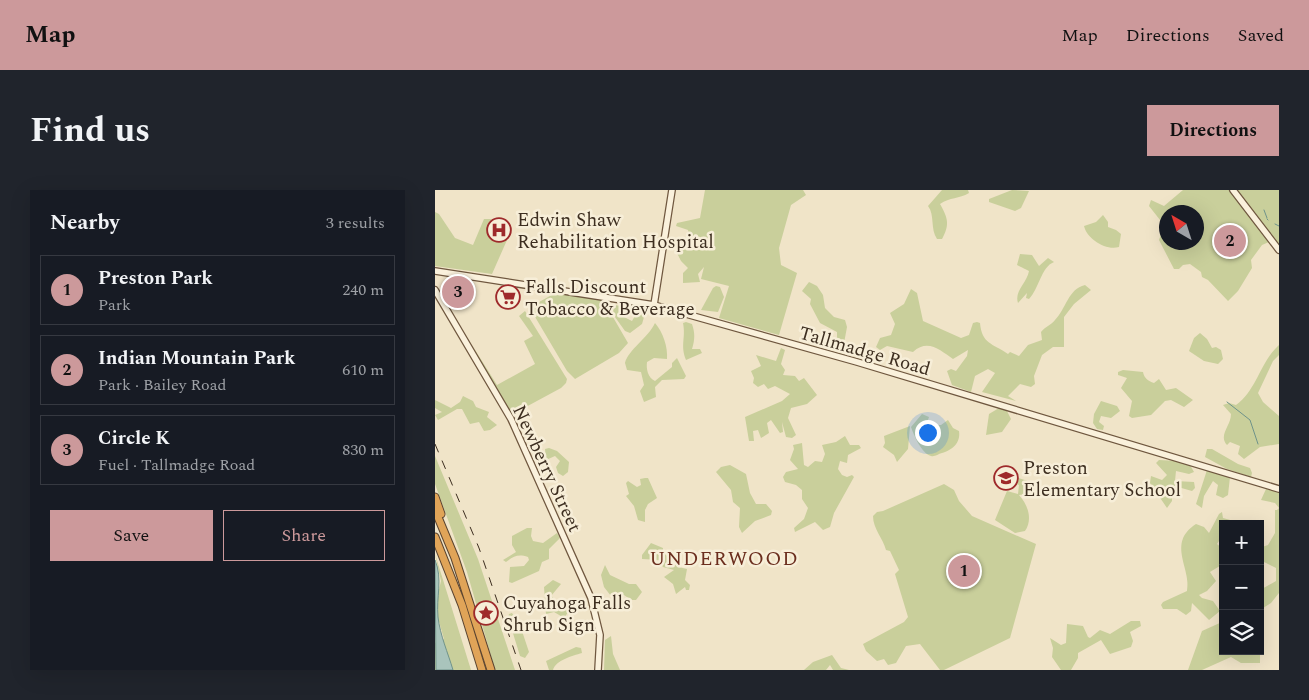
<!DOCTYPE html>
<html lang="en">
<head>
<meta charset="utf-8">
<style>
	:root { --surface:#171b24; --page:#20242c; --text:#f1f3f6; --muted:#9ea1a6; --line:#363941; --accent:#cc999b }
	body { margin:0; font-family:Spectral,serif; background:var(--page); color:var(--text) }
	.controls { position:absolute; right:15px; bottom:15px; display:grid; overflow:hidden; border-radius:0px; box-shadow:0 5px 20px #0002 }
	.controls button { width:45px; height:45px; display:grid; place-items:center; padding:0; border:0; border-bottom:1px solid var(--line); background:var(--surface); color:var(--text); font:25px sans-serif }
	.compass { position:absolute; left:724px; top:15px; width:45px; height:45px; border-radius:50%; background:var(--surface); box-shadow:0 5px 20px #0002; rotate:321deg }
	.you { position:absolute; left:492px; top:242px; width:18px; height:18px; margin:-12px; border:4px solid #fff; border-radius:50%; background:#1a73e8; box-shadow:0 0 0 8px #1a73e833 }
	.badge { display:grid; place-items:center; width:32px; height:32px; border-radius:50%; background:var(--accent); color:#111; font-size:16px; font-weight:700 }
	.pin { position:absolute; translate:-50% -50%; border:2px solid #fff; box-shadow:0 1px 5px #0006 }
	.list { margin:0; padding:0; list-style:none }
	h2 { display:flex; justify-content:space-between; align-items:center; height:65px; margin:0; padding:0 20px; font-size:21px }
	h2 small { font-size:16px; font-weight:400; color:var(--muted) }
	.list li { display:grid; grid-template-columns:32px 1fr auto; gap:15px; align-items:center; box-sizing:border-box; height:70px; margin:0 10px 10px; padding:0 10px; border:1px solid var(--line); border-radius:0px }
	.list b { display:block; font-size:19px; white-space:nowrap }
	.list p { margin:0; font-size:16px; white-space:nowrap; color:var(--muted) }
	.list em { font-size:16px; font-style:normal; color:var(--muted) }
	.actions { display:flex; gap:10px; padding:15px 20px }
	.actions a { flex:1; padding:11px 0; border:1px solid var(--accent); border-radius:0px; text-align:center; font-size:18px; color:var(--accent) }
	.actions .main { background:var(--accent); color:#111 }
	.icon { flex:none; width:28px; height:28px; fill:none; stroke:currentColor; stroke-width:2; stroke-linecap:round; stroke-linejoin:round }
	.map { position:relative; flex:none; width:844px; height:480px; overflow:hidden; border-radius:0px }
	header { display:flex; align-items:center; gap:30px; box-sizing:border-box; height:70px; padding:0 25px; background:var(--accent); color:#111 }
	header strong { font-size:24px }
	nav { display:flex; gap:28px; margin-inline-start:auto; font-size:18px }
	.intro { display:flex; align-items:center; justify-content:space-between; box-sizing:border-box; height:120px; padding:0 30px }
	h1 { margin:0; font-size:35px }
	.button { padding:12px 22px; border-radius:0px; background:var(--accent); color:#111; font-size:18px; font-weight:700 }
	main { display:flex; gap:30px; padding:0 30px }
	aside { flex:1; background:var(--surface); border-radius:0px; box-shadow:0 5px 20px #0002 }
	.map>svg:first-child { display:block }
	.green { fill:#c9cf9b; fill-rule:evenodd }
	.water { fill:#a9c4bc; stroke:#6f938a }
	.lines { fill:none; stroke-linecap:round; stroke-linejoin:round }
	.stream { stroke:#6f938a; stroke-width:1 }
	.secondary-casing { stroke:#6f573f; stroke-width:8 }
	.highway-casing { stroke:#5b4430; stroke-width:9 }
	.secondary { stroke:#faf1dc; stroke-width:5.5 }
	.highway { stroke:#e0a458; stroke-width:7 }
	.rail { stroke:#3d2e20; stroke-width:1; stroke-dasharray:9 9; stroke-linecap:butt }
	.labels { text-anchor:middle; stroke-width:5; stroke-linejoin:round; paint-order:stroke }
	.poi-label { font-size:19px; fill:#3d2e20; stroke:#f7eed8; text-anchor:start }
	.street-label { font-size:19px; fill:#3d2e20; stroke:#f7eed8 }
	.neighbourhood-label { font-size:20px; letter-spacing:1px; fill:#6b2e1e; stroke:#f7eed8 }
</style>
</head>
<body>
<header>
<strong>Map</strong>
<nav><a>Map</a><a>Directions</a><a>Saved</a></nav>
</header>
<div class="intro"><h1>Find us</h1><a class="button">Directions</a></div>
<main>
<aside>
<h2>Nearby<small>3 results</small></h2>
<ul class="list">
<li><span class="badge">1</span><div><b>Preston Park</b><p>Park</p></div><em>240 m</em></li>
<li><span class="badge">2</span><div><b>Indian Mountain Park</b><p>Park · Bailey Road</p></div><em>610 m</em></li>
<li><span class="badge">3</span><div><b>Circle K</b><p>Fuel · Tallmadge Road</p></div><em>830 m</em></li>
</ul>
<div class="actions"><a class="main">Save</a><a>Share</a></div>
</aside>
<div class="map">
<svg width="844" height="480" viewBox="0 0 844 480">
	<rect width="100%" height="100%" fill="#f0e4c8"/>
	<g class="green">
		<polygon points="270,0 368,0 371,5 356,15 344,58 346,75 362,83 344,145 284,128 294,96 266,89 269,77 263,84 265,92 248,93 248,83 253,78 246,71 242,63 247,55 255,49 253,40 241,36 242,33 265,28"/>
		<path d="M 507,0 L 533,0 L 534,3 C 524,9 515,7 505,14 C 513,28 515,35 507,49 L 502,49 C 495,39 500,25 493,16 Z"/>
		<polygon points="577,0 594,1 586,18 580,21 554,12 554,9"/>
		<path d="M 748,0 L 844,0 L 844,60 L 833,46 L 831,49 L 834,52 L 827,55 L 816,70 L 817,78 L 803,101 L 793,111 L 773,90 L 767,87 L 766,82 L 755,74 L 748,75 L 744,79 L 739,79 L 724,50 L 729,35 L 714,16 L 716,10 L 729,16 ZM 732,22 L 762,22 L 762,52 L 732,52 Z"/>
		<polygon points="0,22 4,24 20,48 38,55 49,29 56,29 56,38 62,42 60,44 72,50 57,84 0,76"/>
		<path d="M 668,25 L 673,32 L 673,37 L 681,40 L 686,44 L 684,57 C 671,61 652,49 649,36 L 661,32 Z"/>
		<path d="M 585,64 L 597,65 L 604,76 L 613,68 L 619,72 C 606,77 604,99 594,109 L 591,108 L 592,103 L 583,113 C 579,101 592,93 594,81 L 582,75 Z"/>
		<polygon points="374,92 382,96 388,105 390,118 399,127 410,130 412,137 407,164 402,160 402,142 385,133 375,114 376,109 367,101"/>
		<path d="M 650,95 L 656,100 L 639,114 L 629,127 L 629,157 L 618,157 L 607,165 L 599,186 L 600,194 L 596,197 L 585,194 L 573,206 L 581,211 L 547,202 L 560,183 L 553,179 L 540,186 L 536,202 L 517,195 L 512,181 L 516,179 L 521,181 L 532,166 L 533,160 L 518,169 C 506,161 493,148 478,162 L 452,156 L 445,160 L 441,157 L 445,148 L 456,145 L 460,134 L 455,123 L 469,114 L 476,99 L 482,103 L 488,131 L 526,148 L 534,145 L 538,133 L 542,132 L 545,133 C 547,154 557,153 573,164 L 575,162 L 584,166 L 593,155 L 607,150 L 606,142 C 611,136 616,135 620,130 C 631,119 633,99 650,95 Z"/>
		<polygon points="281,96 285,97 289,107 283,122 266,120 278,98"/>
		<polygon points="122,102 172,111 175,122 193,153 184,163 140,189 132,181 96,120 97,116"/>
		<polygon points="180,115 190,117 187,126 197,131 203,121 206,120 209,127 207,134 195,143 190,141 180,127 177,116"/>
		<polygon points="90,121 132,189 131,193 126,198 76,225 37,155 62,195 100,174 89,151 98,146 84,126"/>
		<path d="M 251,132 L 257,134 C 260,143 260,149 257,159 L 265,159 L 267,163 L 251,170 C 245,155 251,148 248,133 Z"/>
		<path d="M 220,133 C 228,142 233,157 232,169 L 219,168 L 212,172 C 211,179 213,188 220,191 L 237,177 L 237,173 L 242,168 L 251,186 L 249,189 L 227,190 L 220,197 L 221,207 L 209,212 L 205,201 L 209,195 L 206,182 L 192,180 L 190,173 C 193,160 213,148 220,133 Z"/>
		<polygon points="765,143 772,149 777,158 781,157 786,160 788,169 783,174 769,171 754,161 759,148"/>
		<path d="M 844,155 L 844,165 L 838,171 L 823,203 L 828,212 L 844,226 L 844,254 L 825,257 L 809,269 L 803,264 L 805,256 L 795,252 L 792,255 C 783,245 796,236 796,224 L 788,215 L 794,213 L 801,215 C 822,200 825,172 844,155 Z"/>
		<polygon points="346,158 350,160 346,174 350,180 348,185 360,186 364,191 369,188 382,205 372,214 356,218 353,228 361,245 357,248 351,247 347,232 348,242 345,243 336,230 332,233 334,243 326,248 323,240 318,241 319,251 314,251 310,227 347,211 355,204 340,196 333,199 329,194 323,197 318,193 319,188 316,181 326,176 321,165 341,171"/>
		<path d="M 688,180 L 708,182 C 709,188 713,191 719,193 L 724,189 L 731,200 L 741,198 L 758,210 L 749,217 L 736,210 L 730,211 L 716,225 L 697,228 L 694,226 L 697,211 L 686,198 L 692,188 L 683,185 L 683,182 Z"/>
		<polygon points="28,206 38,211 41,217 54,222 52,227 62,235 55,240 49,241 44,232 35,234 27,219 22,219 3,230 0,225 7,222 0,218 0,210 16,218 25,212"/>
		<polygon points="666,211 682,216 685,221 676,228 666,226 664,232 669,236 668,240 662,239 658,233 659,224"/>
		<polygon points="564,218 572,221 576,229 567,242 551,245 554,224"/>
		<path d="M 487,224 L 494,227 L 491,236 L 496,240 L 498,235 L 506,235 L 513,230 L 518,238 L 524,241 C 526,253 517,260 507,263 C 503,264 500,267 496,266 C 486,263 479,245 476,237 Z"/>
		<polygon points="475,236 473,259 462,272 459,265 448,257 450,253 449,246"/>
		<polygon points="410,246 415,255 424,255 426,258 413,265 412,273 405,271 403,279 407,285 412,287 417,285 419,287 399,323 395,337 388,340 380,332 360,342 359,338 369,329 373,318 367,309 367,300 361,295 350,292 348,287 351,282 363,279 355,270 359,259 358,255 367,253 369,275 373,277 380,271 387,272 390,264 387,255 401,252"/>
		<polygon points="114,258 122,261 134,272 133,282 128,286 123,283 121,277 125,271 120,266 111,270 110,259"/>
		<polygon points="772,259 777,259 803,274 815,278 817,283 816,287 792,279 770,267"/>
		<polygon points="0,266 43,369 80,480 60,480 32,382 0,294"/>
		<polygon points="724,270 742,271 755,275 759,282 754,284 741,281 740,291 759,292 760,298 757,301 743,297 737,301 737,311 732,318 715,293 716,286 727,290 732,285 721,273"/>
		<polygon points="295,275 311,284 315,303 321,314 331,314 337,321 336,325 320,331 307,343 304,337 305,318 298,312 296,300 281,282 286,277"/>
		<polygon points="772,280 795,287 793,305 788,308 781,305 783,295 778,291 769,306 767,318 761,314"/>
		<path d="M 574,285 L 596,292 L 592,304 L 584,305 C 593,315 598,329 590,341 L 580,343 L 560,330 L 572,301 L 583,304 L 584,295 L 572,291 Z"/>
		<polygon points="210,288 213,288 222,308 213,314 210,320 210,332 203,330 199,316 191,306 194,304 191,293 193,291 202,297 206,295 205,289"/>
		<path d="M 509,294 L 519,300 L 524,311 L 537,326 L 601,354 L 575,448 L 509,480 L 505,480 L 485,454 L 471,456 L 461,473 L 453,475 L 449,469 L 442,471 L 431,461 L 428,454 L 469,432 L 473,427 L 460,384 L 464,380 L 455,361 L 451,360 C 448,348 438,339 438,326 L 442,322 L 448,321 Z"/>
		<polygon points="831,299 844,301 844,403 836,413 825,420 825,400 841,391 841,378 829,372 827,357 833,355 840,343 840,320 842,320 844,318 840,313 826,310"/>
		<path d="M 787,322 L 788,328 L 810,334 L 788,334 L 788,345 L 782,354 L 788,359 L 788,374 L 775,382 L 781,391 L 772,401 L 764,405 L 767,408 L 778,411 L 785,421 L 774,430 L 757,413 L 756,421 L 751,425 L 742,419 L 728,419 L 726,415 L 728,412 L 752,401 C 757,379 731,353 761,334 L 769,337 L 774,343 L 784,324 Z"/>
		<path d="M 92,338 L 97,338 L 96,346 L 98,351 L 108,353 L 122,343 L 125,348 L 114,359 L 114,369 L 107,372 L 104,381 L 77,393 L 74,392 L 75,377 L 89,376 L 94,370 L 93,367 C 83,364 79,366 71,372 L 68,370 L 81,362 L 77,355 L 77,346 Z"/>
		<polygon points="216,353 228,358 228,362 243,377 252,379 250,390 255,395 254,400 251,400 250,397 241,404 238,394 229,387 239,380 228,377 224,370 207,369 207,365"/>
		<polygon points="0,364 36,480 0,480 0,453 9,449 3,428 2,408 6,391"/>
		<polygon points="170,375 175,385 194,394 201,394 207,402 201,410 196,410 189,405 176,406 169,397 166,385"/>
		<polygon points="118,390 126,394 116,406 135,421 131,425 131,429 119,422 111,424 109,397"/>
		<polygon points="77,423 86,438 94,462 90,468 85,466 73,427 74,424"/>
		<polygon points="696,431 705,431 706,436 695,442 698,451 696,457 675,464 666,450 643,463 643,468 636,480 626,480 617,467 618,458 615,448 626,455 631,453 632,434 648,436 653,447 655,448 665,440 675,444"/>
		<polygon points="787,432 788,461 821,461 825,465 825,473 806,473 796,467 767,480 753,480 767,441"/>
		<polygon points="176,446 178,464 185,480 169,480 170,450"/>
		<path d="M 141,457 L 146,458 L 147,463 C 137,466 121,470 118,480 L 114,480 L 111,471 Z"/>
		<polygon points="397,465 406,478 414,480 398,480 395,475 391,480 369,480 378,472"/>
	</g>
	<path class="water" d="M 0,370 C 8,389 1,407 3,427 C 5,445 13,463 18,480 L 1,480 Z"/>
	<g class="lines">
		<g class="stream">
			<polyline points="829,20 832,28"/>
			<polyline points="832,29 833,30"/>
			<polyline points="840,34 844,36"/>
			<polyline points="792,212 815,230 823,254"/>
		</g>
		<g class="secondary-casing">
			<g id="secondary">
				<polyline points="798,0 844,60"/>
				<polyline points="0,81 219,115 422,172 844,299"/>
				<polyline points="0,100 76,229 156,408 165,445 163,480"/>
				<polyline points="219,115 237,0"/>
			</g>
		</g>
		<g class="highway-casing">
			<g id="highway">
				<polyline points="0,307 6,324"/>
				<polyline points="0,320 20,368 56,480"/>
				<polyline points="0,347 27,415 47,480"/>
			</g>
		</g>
		<use href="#secondary" class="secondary"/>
		<use href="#highway" class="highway"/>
		<polyline class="rail" points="0,254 44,358 86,480"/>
	</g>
	<defs>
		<g id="hospital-ring" transform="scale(1.25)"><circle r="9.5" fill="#f7eed8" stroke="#9e2a2b" stroke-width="1.5"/><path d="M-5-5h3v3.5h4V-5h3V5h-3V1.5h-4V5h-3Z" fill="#9e2a2b"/></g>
		<g id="supermarket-ring" transform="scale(1.25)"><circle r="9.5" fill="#f7eed8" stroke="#9e2a2b" stroke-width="1.5"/><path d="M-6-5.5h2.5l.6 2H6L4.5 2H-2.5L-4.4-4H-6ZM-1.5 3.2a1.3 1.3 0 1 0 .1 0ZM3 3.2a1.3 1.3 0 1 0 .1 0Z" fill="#9e2a2b"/></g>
		<g id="school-ring" transform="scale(1.25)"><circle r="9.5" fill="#f7eed8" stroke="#9e2a2b" stroke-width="1.5"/><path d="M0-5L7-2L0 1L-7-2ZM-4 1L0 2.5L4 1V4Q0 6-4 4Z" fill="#9e2a2b"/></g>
		<g id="sight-ring" transform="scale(1.25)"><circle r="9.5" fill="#f7eed8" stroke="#9e2a2b" stroke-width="1.5"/><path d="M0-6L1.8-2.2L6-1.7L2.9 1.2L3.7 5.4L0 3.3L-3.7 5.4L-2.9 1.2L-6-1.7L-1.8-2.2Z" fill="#9e2a2b"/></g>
	</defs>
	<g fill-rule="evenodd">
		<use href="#hospital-ring" x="64" y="40"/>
		<use href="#supermarket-ring" x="73" y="107"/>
		<use href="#school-ring" x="571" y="288"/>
		<use href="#sight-ring" x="51" y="423"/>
	</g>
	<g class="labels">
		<g class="poi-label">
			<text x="82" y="36">Edwin Shaw<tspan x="82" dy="22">Rehabilitation Hospital</tspan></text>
			<text x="90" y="103">Falls Discount<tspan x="90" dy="22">Tobacco &amp; Beverage</tspan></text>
			<text x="588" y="284">Preston<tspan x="588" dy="22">Elementary School</tspan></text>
			<text x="68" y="419">Cuyahoga Falls<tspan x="68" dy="22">Shrub Sign</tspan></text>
		</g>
		<g class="street-label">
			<text transform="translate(430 160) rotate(16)" y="7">Tallmadge Road</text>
			<text transform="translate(113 278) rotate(65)" y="7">Newberry Street</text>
		</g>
		<g class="neighbourhood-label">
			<text x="289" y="375">UNDERWOOD</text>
		</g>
	</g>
</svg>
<div class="controls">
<button>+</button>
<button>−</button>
<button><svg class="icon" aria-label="layers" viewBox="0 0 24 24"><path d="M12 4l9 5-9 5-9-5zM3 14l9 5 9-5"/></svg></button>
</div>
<svg class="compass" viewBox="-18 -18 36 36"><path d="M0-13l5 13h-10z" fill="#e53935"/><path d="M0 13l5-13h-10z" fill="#9ea1a6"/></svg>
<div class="you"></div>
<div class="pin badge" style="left:529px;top:381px">1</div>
<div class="pin badge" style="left:795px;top:51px">2</div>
<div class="pin badge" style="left:23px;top:102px">3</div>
</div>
</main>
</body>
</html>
